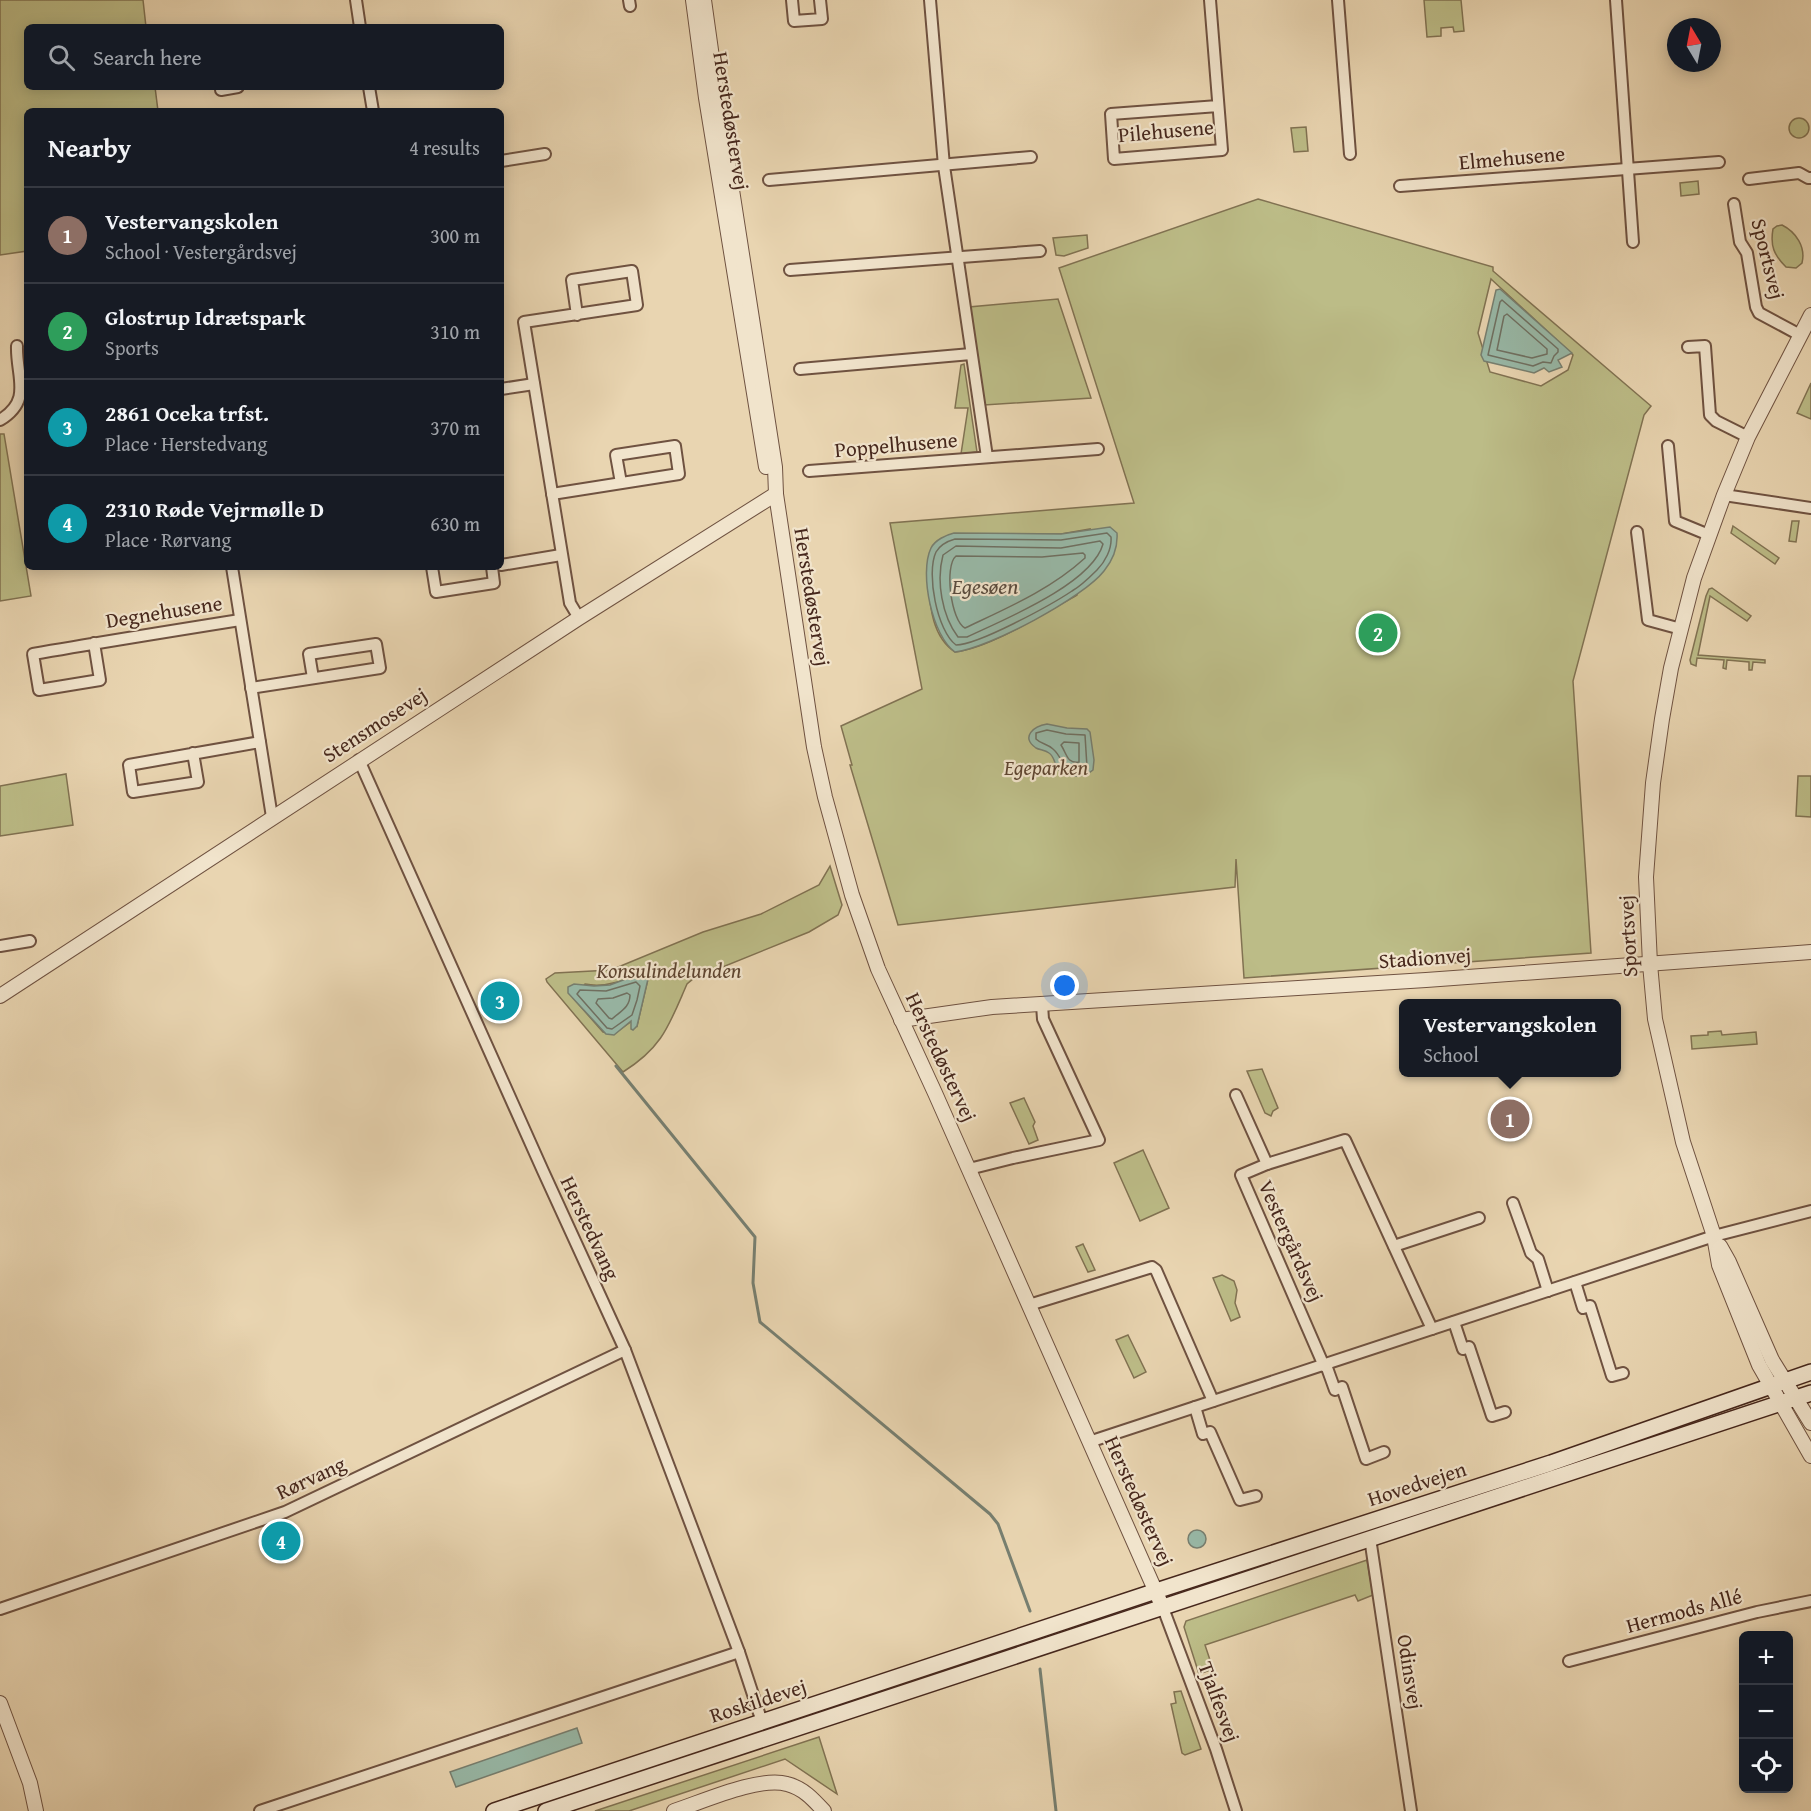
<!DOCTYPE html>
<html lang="en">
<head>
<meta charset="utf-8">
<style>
	:root { --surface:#171b24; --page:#20242c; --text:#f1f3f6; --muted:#9ea1a6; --line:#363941; --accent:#7c3aed }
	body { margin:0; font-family:"Gentium Book Plus",serif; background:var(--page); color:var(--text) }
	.controls { position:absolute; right:18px; bottom:18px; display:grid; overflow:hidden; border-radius:9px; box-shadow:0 3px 15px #0003 }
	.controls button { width:54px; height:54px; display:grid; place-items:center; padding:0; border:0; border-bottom:2px solid var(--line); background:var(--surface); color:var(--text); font:30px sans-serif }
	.compass { position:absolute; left:1667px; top:18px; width:54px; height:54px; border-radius:50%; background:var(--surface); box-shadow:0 3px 15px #0003; rotate:350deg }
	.you { position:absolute; left:1065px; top:986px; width:21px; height:21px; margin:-15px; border:4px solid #fff; border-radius:50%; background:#1a73e8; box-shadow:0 0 0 9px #1a73e833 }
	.badge { display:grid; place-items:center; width:39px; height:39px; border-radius:50%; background:var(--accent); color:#fff; font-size:20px; font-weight:700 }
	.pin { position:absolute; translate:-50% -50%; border:3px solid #fff; box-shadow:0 2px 6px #0006 }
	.popup { position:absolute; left:1399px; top:999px; width:222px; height:78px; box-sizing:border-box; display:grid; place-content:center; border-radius:9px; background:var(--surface); filter:drop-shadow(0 2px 4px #0005); font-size:20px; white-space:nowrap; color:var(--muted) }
	.popup b { font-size:22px; color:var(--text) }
	.popup::after { content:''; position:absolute; left:50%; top:100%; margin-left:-12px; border:12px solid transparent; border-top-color:var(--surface) }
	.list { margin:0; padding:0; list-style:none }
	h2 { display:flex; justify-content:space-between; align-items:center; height:78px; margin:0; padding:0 24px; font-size:26px }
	h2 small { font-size:20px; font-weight:400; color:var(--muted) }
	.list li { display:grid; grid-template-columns:39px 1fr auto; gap:18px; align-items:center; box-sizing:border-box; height:96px; padding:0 24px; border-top:2px solid var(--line) }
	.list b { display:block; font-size:22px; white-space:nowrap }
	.list p { margin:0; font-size:20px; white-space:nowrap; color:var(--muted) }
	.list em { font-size:20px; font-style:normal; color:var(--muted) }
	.icon { flex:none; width:33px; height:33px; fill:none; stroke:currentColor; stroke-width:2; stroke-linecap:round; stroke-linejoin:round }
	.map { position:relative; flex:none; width:1811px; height:1811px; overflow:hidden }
	.search { position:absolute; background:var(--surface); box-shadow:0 3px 15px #0003; left:24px; top:24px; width:480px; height:66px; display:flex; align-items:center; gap:15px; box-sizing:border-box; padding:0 21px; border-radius:9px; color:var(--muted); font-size:22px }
	.panel { position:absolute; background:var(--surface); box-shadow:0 3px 15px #0003; left:24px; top:108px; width:480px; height:462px; border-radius:9px }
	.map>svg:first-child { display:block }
	.green { fill:#bcbc87; stroke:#817252; stroke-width:1.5; fill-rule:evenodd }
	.water { fill:#98b9a8; stroke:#777f70; stroke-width:1.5 }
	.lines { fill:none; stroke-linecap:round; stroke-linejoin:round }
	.shore { stroke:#6f7062; stroke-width:1.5 }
	.stream { stroke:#777f70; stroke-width:3 }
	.minor-casing { stroke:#6f5241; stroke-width:14 }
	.tertiary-casing { stroke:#6f5241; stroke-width:16 }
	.secondary-casing { stroke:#46271c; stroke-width:18 }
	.minor { stroke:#f1e4cc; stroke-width:10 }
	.tertiary { stroke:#f1e4cc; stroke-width:14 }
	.secondary { stroke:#f1e4cc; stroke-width:15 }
	.labels { text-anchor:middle; stroke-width:4.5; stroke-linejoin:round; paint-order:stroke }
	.street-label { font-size:21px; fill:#46271c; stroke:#f1e4cc }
	.park-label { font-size:21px; font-style:italic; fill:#5e4531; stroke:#f1e4cc }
	.water-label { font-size:22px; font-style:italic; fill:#5a4c3f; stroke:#f1e4cc }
</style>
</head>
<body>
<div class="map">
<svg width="1811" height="1811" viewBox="0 0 1811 1811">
	<rect width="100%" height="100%" fill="#e9d5b1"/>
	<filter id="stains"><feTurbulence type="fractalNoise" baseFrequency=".00333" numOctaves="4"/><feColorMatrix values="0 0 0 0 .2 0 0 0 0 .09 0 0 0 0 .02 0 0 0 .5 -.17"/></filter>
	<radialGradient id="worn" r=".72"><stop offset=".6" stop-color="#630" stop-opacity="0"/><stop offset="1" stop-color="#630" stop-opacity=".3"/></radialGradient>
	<g class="green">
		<polygon points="0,0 143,0 146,27 27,27 27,87 155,87 158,111 27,111 27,251 0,255"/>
		<polygon points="1424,0 1461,0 1464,31 1454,32 1453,27 1441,28 1441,36 1427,37"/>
		<circle cx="1799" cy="128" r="10"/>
		<polygon points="1306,127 1308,151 1294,152 1291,128"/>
		<polygon points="1698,181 1699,194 1681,196 1680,183"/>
		<path d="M 1258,199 L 1493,267 L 1493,271 L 1651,406 L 1644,415 L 1573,681 L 1591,953 L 1244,978 L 1236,859 L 1235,887 L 898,925 L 850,765 L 852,765 L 841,726 L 922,689 L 890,523 L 1134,503 L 1059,268 ZM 1491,279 L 1573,355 L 1568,370 L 1541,386 L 1490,372 L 1478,333 ZM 1090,529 L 1077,595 C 1045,613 990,648 955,652 C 932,637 930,606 928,581 L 971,534 L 1061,534 Z"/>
		<path d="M 1782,225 C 1796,232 1806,247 1802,263 L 1796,268 L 1786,267 C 1774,255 1770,246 1773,229 L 1777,226 Z"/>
		<polygon points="1087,235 1088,248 1064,256 1056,255 1053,238"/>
		<polygon points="1058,299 1091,398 984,405 969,307"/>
		<polygon points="964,364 977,452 961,454 968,408 955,408 961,365"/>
		<polygon points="1811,383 1811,419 1797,413"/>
		<polygon points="0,434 4,434 31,596 0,601"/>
		<polygon points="1792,521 1799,521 1796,542 1789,541"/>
		<polygon points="1733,526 1779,558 1775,564 1731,533"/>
		<polygon points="1712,588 1751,616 1747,621 1710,596 1698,655 1765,660 1765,663 1753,662 1752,670 1749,670 1749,662 1727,660 1726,669 1723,668 1724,660 1697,658 1696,666 1691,664 1690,660 1706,596 1709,589"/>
		<polygon points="66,774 73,825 0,836 0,786"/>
		<polygon points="1798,776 1811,776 1811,817 1796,816"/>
		<path d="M 830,866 L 842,905 L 838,915 L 809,932 L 693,979 L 687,984 C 669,1025 663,1047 623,1072 L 547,982 L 546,979 L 555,973 L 611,970 L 703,932 L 761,914 L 819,885 ZM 642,973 L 648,979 L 637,1026 L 632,1021 L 614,1034 L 603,1032 L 573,998 L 585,984 C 604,988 625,981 642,973 Z"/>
		<polygon points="1721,1031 1722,1035 1756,1032 1757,1044 1692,1049 1691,1036 1708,1035 1708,1032"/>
		<polygon points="1262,1069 1278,1108 1273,1111 1271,1116 1265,1113 1247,1071"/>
		<polygon points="1024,1098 1035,1122 1033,1126 1038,1140 1029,1144 1010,1103"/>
		<polygon points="1143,1150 1169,1208 1140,1221 1114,1163"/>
		<polygon points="1083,1244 1095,1270 1088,1272 1076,1247"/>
		<polygon points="1222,1275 1234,1281 1237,1290 1235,1303 1240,1317 1231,1321 1213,1278"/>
		<polygon points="1128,1335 1146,1372 1134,1378 1116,1340"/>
		<polygon points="1367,1560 1373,1595 1358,1601 1355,1595 1205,1645 1213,1669 1199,1674 1184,1627 1186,1621"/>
		<polygon points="1181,1691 1201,1749 1185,1755 1182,1753 1171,1704 1176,1703 1174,1692"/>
		<polygon points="819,1737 837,1794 785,1759 629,1811 595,1811"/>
	</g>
	<g class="water">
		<polygon points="1500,289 1572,353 1558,360 1562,367 1549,372 1544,368 1534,373 1484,361 1481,355 1496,290"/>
		<path d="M 1110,527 L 1117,533 C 1118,548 1113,560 1104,571 C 1083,598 989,648 955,652 C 932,636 919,573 931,548 C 935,540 946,535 954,533 L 1061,534 Z"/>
		<path d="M 1047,724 L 1067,728 L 1087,729 L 1090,732 L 1094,760 L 1093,770 C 1084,778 1066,779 1058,769 C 1054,764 1055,757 1049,753 C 1045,750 1040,750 1036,748 C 1020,737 1034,726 1047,724 Z"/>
		<polygon points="642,973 648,979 637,1026 633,1030 631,1029 631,1021 614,1035 606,1034 568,993 568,987 574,984 594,986 610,985"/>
		<circle cx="1197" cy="1539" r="9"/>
		<polygon points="577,1728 582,1743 456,1787 450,1772"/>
	</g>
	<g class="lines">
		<g class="shore">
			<polygon points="1502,300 1558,349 1558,352 1554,356 1551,363 1543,362 1533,366 1488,355 1500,302"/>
			<polygon points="1507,314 1547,349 1547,354 1532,358 1497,350 1504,316"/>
			<path d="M 1107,533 L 1111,537 C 1112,549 1105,562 1097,570 C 1090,577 1081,586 1072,591 C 1051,605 978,645 956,645 C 937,631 926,573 936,552 C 940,545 948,541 955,539 L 1061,540 Z"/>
			<path d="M 1100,541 L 1103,544 C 1092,584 1003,620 967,637 L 958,637 C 942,616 936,581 943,555 L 956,546 L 1061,548 Z"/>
			<path d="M 1083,553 L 1085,555 L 1085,558 C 1050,590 1007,608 965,628 C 951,621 944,566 956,556 L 1042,557 Z"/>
			<path d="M 1047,730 L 1066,734 L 1085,735 L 1087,767 C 1061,779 1066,760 1053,749 C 1048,744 1041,744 1036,739 L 1036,733 Z"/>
			<path d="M 1064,742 L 1079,743 L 1079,762 C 1067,764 1067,754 1061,745 Z"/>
			<polygon points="636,982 640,986 637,1000 632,1015 612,1029 607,1028 577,994 580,990 606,991"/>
			<path d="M 627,993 L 630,995 C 630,1007 621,1011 612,1019 L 609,1018 L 596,1003 L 598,999 L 613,998 Z"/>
		</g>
		<g class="stream">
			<polyline points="616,1066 755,1237 753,1283 760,1322 990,1514 998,1524 1030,1611"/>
			<polyline points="1040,1669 1056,1811"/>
		</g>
		<g class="minor-casing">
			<g id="minor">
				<polyline points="356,0 360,27"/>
				<polyline points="629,0 630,6"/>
				<polyline points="792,0 794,21 822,19 820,0"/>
				<polyline points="930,0 944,166 987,457"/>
				<polyline points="1210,0 1222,150 1114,159 1111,114 1218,106"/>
				<polyline points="1338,0 1350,154"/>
				<polyline points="1616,0 1633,242"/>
				<polyline points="221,87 221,90 238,87"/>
				<polyline points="369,87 373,111"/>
				<polyline points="501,161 545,154"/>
				<polyline points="1749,179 1799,173 1808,178 1811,178"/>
				<polyline points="769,180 1031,157"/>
				<polyline points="1400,186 1719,162"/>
				<polyline points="1734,204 1740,242 1747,253 1756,307 1759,313 1800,335"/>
				<polyline points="790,270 1040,251"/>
				<polyline points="577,315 572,280 632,271 637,305 524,322 570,603 579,618"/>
				<polyline points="1688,347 1705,346 1710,415 1716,421 1748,437"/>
				<polyline points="800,369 971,354"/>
				<polyline points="501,389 534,384"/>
				<path d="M 0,420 C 33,400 16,377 17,346"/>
				<polyline points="1668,446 1675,521 1709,535"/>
				<polyline points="809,471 1098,449"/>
				<polyline points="552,494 679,474 675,446 616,455 621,483"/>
				<polyline points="1724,495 1811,508"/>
				<polyline points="1637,532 1648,620 1681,629"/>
				<polyline points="501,565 561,555"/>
				<polyline points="232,567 272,817"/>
				<polyline points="432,567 436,592 494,583 492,567"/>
				<path d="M 94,643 L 100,680 L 39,690 L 33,654 C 102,642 171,631 240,620"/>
				<polyline points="251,688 380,668 376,644 309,654 313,678"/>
				<path d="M 193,753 L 198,782 L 133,792 L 129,765 C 173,757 216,750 260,742"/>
				<polyline points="359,760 543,1171 625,1350 739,1652 762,1722"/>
				<polyline points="0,946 30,941"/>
				<polyline points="1236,1095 1267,1164"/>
				<polyline points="969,1169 1013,1158 1099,1140 1043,1019 1042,1005"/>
				<polyline points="1513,1203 1531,1253 1538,1259 1548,1291"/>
				<polyline points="1394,1246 1479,1218"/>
				<polyline points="1575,1282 1583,1308 1590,1306 1612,1376 1623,1373"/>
				<polyline points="1029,1305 1152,1267 1156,1270 1213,1401"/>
				<polyline points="1454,1322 1463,1349 1469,1347 1492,1416 1505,1412"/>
				<polyline points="1326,1365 1335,1390 1342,1387 1366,1459 1384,1452"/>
				<polyline points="1324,1366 1241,1175 1267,1164 1345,1140 1432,1329"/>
				<polyline points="1195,1407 1203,1434 1210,1432 1240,1500 1256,1496"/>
				<polyline points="1089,1442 1714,1236 1811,1211"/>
				<polyline points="1370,1538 1411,1811"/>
				<polyline points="1163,1608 1216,1749 1236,1811"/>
				<polyline points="0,1609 285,1512 625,1350"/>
				<polyline points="1569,1661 1757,1612 1811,1601"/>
				<polyline points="260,1811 739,1652"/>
			</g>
		</g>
		<g class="tertiary-casing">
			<g id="tertiary">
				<polyline points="693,0 706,98 766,467"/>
				<polyline points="704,0 717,93 775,467 776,494 814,747 825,797 852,895 878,969 935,1093 1163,1608"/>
				<polyline points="1811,315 1748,437 1724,495 1694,578 1671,668 1662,719 1653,783 1646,877 1650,964 1655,1019 1683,1142 1714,1236 1719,1265 1759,1365 1811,1456"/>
				<polyline points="0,996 579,618 776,494"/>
				<polyline points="901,1020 992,1007 1426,980 1811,952"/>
				<polyline points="1720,1246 1729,1262 1772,1360 1811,1423"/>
				<polyline points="0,1703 30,1783 36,1811"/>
				<path d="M 674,1811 C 702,1802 759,1776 787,1784 C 803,1788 813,1799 824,1811"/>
			</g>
		</g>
		<g class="secondary-casing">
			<g id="secondary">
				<polyline points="494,1811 1156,1591 1551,1463 1811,1372"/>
				<polyline points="546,1811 1811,1393"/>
			</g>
		</g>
		<use href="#minor" class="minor"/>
		<use href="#tertiary" class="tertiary"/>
		<use href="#secondary" class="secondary"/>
	</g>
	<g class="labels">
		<g class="street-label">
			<text transform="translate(731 121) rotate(81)" y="7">Herstedøstervej</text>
			<text transform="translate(1166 131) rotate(-5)" y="7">Pilehusene</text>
			<text transform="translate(1512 158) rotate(-5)" y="7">Elmehusene</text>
			<text transform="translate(1768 259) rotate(76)" y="7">Sportsvej</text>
			<text transform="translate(896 445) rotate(-5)" y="7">Poppelhusene</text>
			<text transform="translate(812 597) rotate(81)" y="7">Herstedøstervej</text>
			<text transform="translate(164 612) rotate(-9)" y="7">Degnehusene</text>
			<text transform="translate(375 725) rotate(-33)" y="7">Stensmosevej</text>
			<text transform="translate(1628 936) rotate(-93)" y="7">Sportsvej</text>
			<text transform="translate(1425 958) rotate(-4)" y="7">Stadionvej</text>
			<text transform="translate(941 1057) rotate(65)" y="7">Herstedøstervej</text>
			<text transform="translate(590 1228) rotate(65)" y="7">Herstedvang</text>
			<text transform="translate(1291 1241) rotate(66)" y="7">Vestergårdsvej</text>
			<text transform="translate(311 1478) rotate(-25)" y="7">Rørvang</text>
			<text transform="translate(1417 1484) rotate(-18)" y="7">Hovedvejen</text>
			<text transform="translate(1139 1501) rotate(66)" y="7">Herstedøstervej</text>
			<text transform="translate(1684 1611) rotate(-15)" y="7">Hermods Allé</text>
			<text transform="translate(1410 1672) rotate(81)" y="7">Odinsvej</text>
			<text transform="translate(758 1701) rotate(-18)" y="7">Roskildevej</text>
			<text transform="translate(1219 1702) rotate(70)" y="7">Tjalfesvej</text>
		</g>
		<g class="park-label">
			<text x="1046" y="775">Egeparken</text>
			<text x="669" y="978">Konsulindelunden</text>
		</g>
		<g class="water-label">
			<text x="985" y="594">Egesøen</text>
		</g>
	</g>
	<rect width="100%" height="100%" filter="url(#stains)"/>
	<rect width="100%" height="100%" fill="url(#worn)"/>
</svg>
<div class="controls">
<button>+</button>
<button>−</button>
<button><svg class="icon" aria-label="locate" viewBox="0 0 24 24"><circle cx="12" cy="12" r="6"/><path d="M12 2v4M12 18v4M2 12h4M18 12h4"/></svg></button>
</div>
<svg class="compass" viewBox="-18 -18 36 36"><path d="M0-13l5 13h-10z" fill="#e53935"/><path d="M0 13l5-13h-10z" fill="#9ea1a6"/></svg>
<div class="you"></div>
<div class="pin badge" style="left:1510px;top:1119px;background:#8d6e63">1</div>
<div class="popup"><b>Vestervangskolen</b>School</div>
<div class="pin badge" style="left:1378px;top:633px;background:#2e9e5b">2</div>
<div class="pin badge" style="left:500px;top:1001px;background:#0f9aa8">3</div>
<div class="pin badge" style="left:281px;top:1541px;background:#0f9aa8">4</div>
<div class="search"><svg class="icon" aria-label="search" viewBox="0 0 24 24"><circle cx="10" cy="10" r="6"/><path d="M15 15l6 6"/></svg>Search here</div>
<section class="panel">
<h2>Nearby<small>4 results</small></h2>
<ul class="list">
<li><span class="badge" style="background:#8d6e63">1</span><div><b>Vestervangskolen</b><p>School · Vestergårdsvej</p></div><em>300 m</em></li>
<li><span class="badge" style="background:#2e9e5b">2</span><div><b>Glostrup Idrætspark</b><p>Sports</p></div><em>310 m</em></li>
<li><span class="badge" style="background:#0f9aa8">3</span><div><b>2861 Oceka trfst.</b><p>Place · Herstedvang</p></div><em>370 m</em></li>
<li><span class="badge" style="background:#0f9aa8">4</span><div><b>2310 Røde Vejrmølle D</b><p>Place · Rørvang</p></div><em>630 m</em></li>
</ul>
</section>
</div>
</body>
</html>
